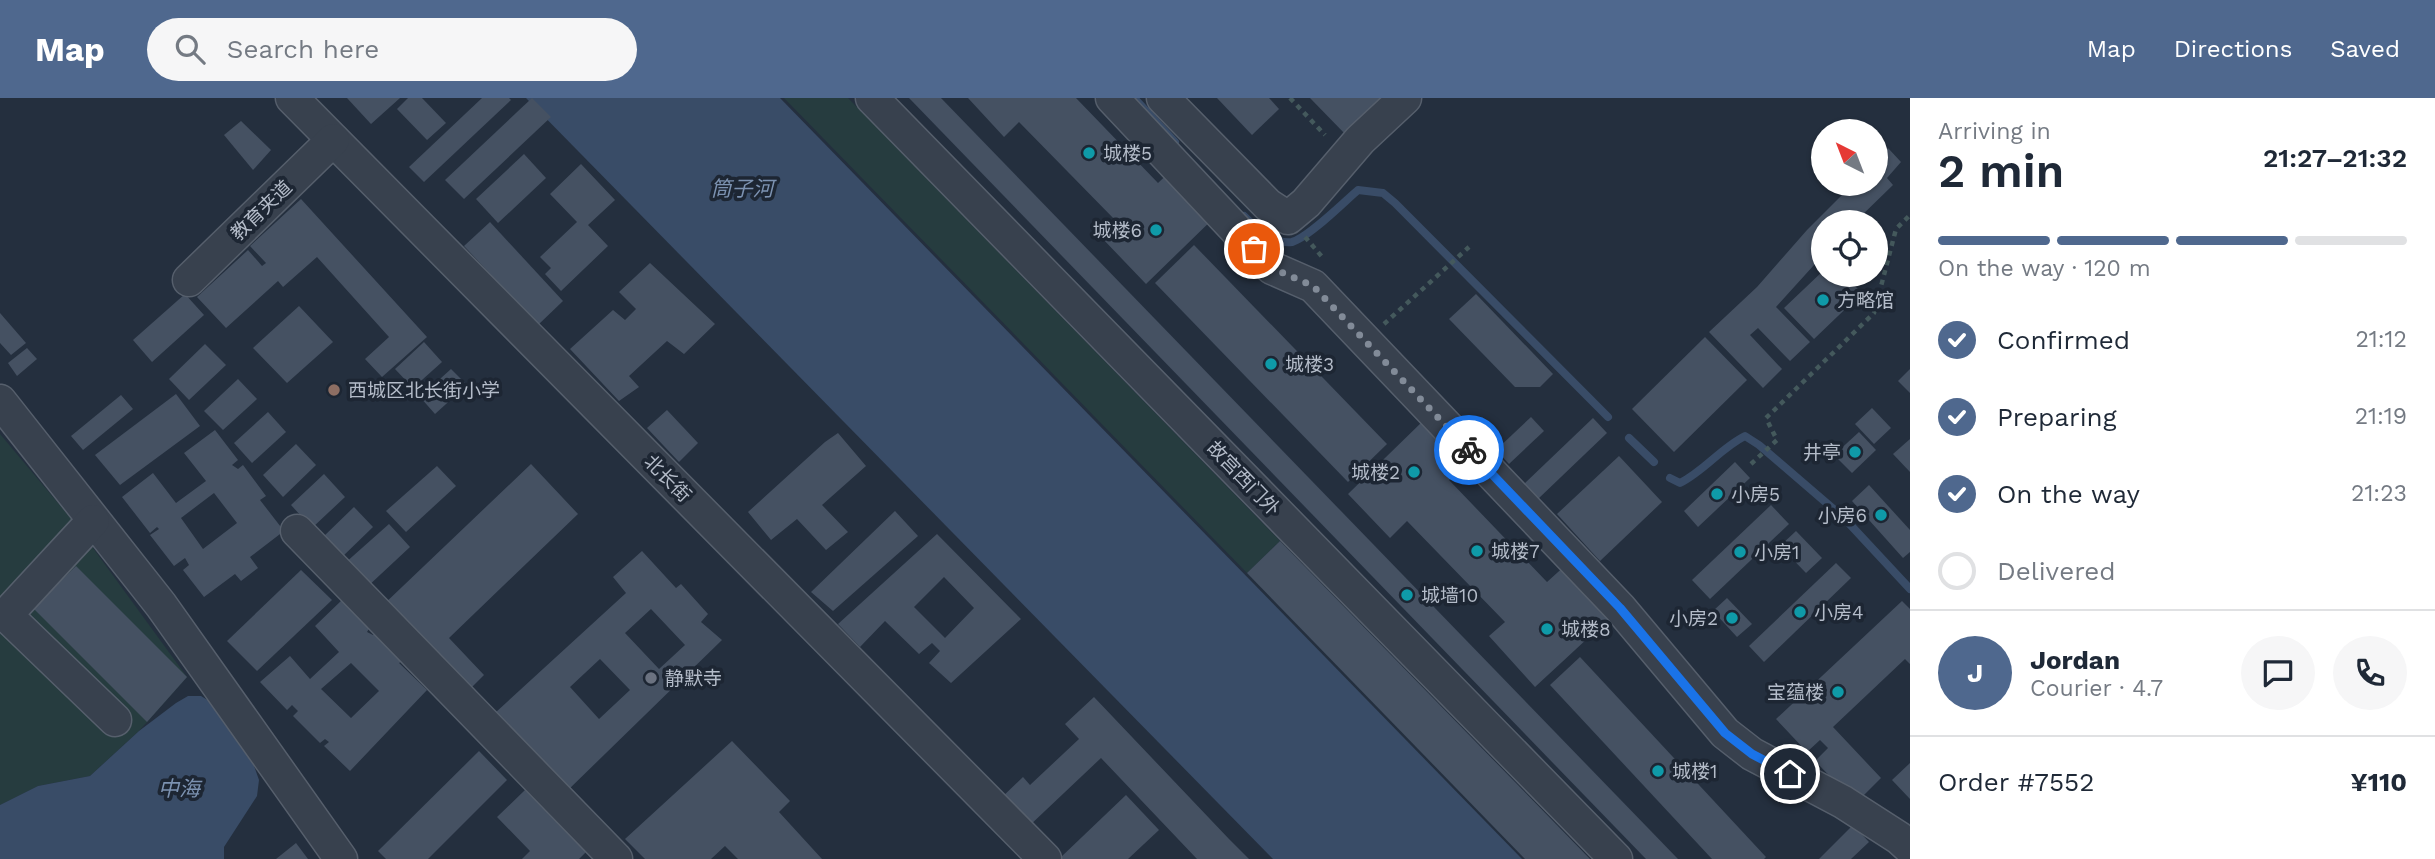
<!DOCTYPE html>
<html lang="en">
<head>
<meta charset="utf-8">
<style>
  body { margin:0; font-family:"Work Sans","Noto Sans SC",sans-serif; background:#f6f6f7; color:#1f2937; height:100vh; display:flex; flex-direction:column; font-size:26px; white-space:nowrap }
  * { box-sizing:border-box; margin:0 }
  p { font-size:23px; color:#747a83 }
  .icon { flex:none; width:38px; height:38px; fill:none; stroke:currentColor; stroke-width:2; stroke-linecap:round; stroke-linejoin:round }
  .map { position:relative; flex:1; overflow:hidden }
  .details { display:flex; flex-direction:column; background:#fff; width:525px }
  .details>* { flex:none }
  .needle { width:46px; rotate:318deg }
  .tools { position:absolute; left:1811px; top:21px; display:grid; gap:14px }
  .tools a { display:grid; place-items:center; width:77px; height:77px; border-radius:50%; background:#fff; box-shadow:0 2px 5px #0004; font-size:35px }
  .pin { position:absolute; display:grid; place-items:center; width:60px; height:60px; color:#fff; margin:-30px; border:4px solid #fff; border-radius:50%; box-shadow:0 2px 7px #0007 }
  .courier { position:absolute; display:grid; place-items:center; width:70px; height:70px; margin:-35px; border:5px solid #1a73e8; border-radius:50%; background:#fff; color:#222; box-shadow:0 2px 9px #0007 }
  .headline em { font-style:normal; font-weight:600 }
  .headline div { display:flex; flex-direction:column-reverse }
  .headline { display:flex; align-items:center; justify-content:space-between; height:119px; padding:0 28px }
  h1 { font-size:46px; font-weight:600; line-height:52px }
  .bar { display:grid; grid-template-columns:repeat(4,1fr); gap:10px 7px; align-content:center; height:84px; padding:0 28px }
  .bar i { height:9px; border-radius:5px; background:#e0e1e3 }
  .bar .current { background:#4f688e }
  .bar p { grid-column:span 4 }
  .line { display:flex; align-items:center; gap:18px; padding:0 28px; border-top:2px solid #e0e1e3 }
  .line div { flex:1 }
  .round { display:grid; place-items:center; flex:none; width:74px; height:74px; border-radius:37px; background:#f6f6f7 }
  ol { padding:0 28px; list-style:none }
  li { display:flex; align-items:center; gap:21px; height:77px }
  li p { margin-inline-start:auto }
  li .icon { padding:7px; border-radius:50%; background:#4f688e; color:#fff; stroke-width:4 }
  li:last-child { color:#747a83 }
  li i { width:38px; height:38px; border:4px solid #e0e1e3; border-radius:50% }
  header { display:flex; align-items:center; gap:42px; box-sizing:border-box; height:98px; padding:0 35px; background:#4f688e; color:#fff }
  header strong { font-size:33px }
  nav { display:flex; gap:38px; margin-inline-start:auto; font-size:24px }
  .search { width:490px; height:63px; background:#f6f6f7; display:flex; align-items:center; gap:18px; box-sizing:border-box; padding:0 24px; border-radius:38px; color:#747a83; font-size:26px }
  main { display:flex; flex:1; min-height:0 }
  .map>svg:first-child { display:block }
  .green { fill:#263c3f }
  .water { fill:#394c67 }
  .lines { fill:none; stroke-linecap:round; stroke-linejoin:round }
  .stream { stroke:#394c67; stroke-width:8 }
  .building { fill:#455162; fill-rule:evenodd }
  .minor-casing { stroke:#565f6c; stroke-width:35 }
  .path { stroke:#44595c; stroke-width:4.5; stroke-dasharray:5 5; stroke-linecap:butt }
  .minor { stroke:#38414e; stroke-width:32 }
  .done { stroke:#828b98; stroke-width:7; stroke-dasharray:0 12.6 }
  .route { stroke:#1a73e8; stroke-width:9 }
  .culture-dot { fill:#0f9aa8; stroke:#1d2633; stroke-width:2.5 }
  .education-dot { fill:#8d6e63; stroke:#1d2633; stroke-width:2.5 }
  .worship-dot { fill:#6b7280; stroke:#1d2633; stroke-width:2.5 }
  .labels { text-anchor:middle; stroke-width:7; stroke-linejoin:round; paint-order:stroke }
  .poi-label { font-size:19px; fill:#b4bcc9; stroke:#1d2633; text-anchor:start }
  .street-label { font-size:19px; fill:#b4bcc9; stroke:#1d2633 }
  .water-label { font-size:21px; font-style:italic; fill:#7c92b1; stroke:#1d2633 }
</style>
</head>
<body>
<header>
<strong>Map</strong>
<div class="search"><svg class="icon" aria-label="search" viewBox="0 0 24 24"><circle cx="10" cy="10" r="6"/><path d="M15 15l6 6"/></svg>Search here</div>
<nav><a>Map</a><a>Directions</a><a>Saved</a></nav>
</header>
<main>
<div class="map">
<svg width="1910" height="761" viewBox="0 0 1910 761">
  <rect width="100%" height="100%" fill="#242f3e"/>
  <g class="green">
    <path d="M784,0H848L1280,443L1247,475Z"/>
    <path d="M0,336L74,424L187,579L139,633L90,678L38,688L0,707Z"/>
  </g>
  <g class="water">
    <path d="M526,0H780L1522,761H1273Z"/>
    <path d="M188,598H201L214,606L253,665L259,682L257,698L224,749V761H0V707L38,688L90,678L139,633L176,605Z"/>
  </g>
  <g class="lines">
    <g class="stream">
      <path d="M1134,0L1175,44"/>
      <path d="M1244,118C1255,129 1275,147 1292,144C1308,140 1344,104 1358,92L1383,95L1395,105L1608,319"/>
      <path d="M1629,340L1654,364"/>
      <path d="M1670,380L1680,385C1704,373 1721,350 1745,338L1759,347L1844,420L1910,491"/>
    </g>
  </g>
  <g class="building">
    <path d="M347,0H400L371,26Z"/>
    <path d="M408,0H422L446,25L427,42L397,11Z"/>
    <path d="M482,0H509L511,2L424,84L409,69Z"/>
    <path d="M532,0L551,19L464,101L445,82Z"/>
    <path d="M909,0H941L1678,761H1646Z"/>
    <path d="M968,0H1076L1158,85L1175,69L1219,115L1146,186L1101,139L1117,124L1019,24L1004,39Z"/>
    <path d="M1217,0H1269L1279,11L1252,37Z"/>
    <path d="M1310,0H1386L1347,38Z"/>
    <path d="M241,23L271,52L253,72L224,37Z"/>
    <path d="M1888,50L1901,64L1887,80L1893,87L1855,124H1824V156L1776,209L1810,244L1790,263L1758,230L1750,237L1782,271L1763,290L1709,234L1757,189L1807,132L1853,86H1876V63Z"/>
    <path d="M524,56L546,80L498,125L476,101Z"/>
    <path d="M581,66L615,102L588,127L608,148L561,193L545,176L551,170L540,159L577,124L550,96Z"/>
    <path d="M301,101L427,239L382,279L365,261L389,239L317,159L283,189L278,183L226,230L197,199L248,152L262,168L266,165L250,148Z"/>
    <path d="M490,124L563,203L538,227L464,148Z"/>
    <path d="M1194,147L1387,346L1348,384L1155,185Z"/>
    <path d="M650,165L715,226L684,256L667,243L629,278L639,289L619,303L570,251L613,212L625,222L636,211L619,194Z"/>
    <path d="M1824,172V177H1844L1862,195L1814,241L1784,210Z"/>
    <path d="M185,196L204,217L152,264L133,242Z"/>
    <path d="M1476,196L1553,276L1540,289H1515L1449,221Z"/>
    <path d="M299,208L333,244L287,285L253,250Z"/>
    <path d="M0,215L26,245L11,257L0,245Z"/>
    <path d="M1705,239L1747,282L1674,354L1632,311Z"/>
    <path d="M424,244L442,264L413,290L395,271Z"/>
    <path d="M205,246L226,267L189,302L169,281Z"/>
    <path d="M27,250L37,261L17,278L8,265Z"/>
    <path d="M451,271L467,287L435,316L420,299Z"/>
    <path d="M1910,271V295L1898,283Z"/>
    <path d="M238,281L257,301L223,332L204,313Z"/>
    <path d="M176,296L200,328L120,387L95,357Z"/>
    <path d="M121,297L133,311L83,352L71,338Z"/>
    <path d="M1872,310L1891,330L1874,346L1855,326Z"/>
    <path d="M667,312L698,345L679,364L647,330Z"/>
    <path d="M268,314L286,334L252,365L234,345Z"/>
    <path d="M1531,319L1544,333L1509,366L1496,352Z"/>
    <path d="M1593,320L1607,335L1538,401L1524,386Z"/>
    <path d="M1424,322L1466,366L1449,382L1547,484L1568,465L1615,515L1535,589L1489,538L1505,524L1407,423L1390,440L1348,396Z"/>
    <path d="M215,332L238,362L232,367L238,371L243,367L266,398L260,402L284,433L250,459L258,470L241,483L235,476L204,499L183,472L189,467L185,460L174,468L150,437L159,431L157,429L150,435L122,399L153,375L176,405L206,383L184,355ZM214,395L237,425L203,451L181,420Z"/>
    <path d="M1859,334L1876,352L1852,375L1834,357Z"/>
    <path d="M838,335L866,368L822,407L848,434L826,452L797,421L771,442L748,414L825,344Z"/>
    <path d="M1910,341V374L1893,356Z"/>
    <path d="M296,346L316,367L283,399L263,377Z"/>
    <path d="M1619,358L1662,404L1600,463L1557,416Z"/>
    <path d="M1735,364L1750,380L1698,429L1684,413Z"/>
    <path d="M531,366L578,416L449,540L484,577L465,596L381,509Z"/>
    <path d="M437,368L456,388L406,434L386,413Z"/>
    <path d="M324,376L345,399L312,430L291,407Z"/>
    <path d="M1869,387L1910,432V454L1903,460L1852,403Z"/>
    <path d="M1771,407L1789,426L1710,501L1692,482Z"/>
    <path d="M354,409L373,429L341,460L322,440Z"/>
    <path d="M895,413L918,438L833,513L811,494Z"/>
    <path d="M389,426L410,449L366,490L344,466Z"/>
    <path d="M1796,433L1822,460L1806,475L1780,448Z"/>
    <path d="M937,436L1021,521L951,585L929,565L940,553L932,545L919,556L885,523L860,549L838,526ZM944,479L974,510L945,540L914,509Z"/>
    <path d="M1280,443L1590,761H1525L1247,475Z"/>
    <path d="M642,453L676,490L681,486L708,516L701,524L722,542L566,694L495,615L626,495L613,479ZM651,511L685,547L659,571L625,535ZM600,561L630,592L599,621L570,589Z"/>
    <path d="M1836,465L1851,480L1764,564L1749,548Z"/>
    <path d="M76,468L187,579L147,624L33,510Z"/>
    <path d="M301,472L332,502L257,573L227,543Z"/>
    <path d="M1727,500L1752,526L1737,539L1713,513Z"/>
    <path d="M342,502L370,529L367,534L373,537L376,534L404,562L399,565L427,592L350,673L324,648L329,644L325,641L320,645L293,618L298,613L292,607L287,612L260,584L290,558L310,581L339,554L315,528ZM351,565L379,593L351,620L321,591Z"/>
    <path d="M1902,503L1910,511V566L1905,561L1833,629L1881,680L1856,705L1815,663L1828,650L1820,642L1807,654L1776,621Z"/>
    <path d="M1580,559L1766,759L1764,761H1712L1550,587Z"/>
    <path d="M1094,599L1229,741L1249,761H1197L1101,660L1027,730L1000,701L1023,679L1030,687L1079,641L1065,626Z"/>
    <path d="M732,643L790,703L779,714L822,761H738L725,748L711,761H645L625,741Z"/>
    <path d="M479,653L507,682L428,761H386L378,753Z"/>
    <path d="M1910,665V701L1892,682Z"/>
    <path d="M525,692L586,754L579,761H522L530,753L497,719Z"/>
    <path d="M1126,697L1159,732L1128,761H1061L1060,760Z"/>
    <path d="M1853,727L1869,744L1851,761H1819Z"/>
    <path d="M296,745L308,761H276Z"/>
  </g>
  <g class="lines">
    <defs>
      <g id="minor">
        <path d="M292,0L1045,761"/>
        <path d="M872,0L1616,761"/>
        <path d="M1112,0L1272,170L1313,188L1620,510L1725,635L1752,656L1843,704L1899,740L1910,750"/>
        <path d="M1163,0L1268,107L1288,120L1306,105L1360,42L1405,0"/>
        <path d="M189,182L333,42"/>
        <path d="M0,303L161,507L341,761"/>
        <path d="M93,423L6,517L115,622"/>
        <path d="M297,433L616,761"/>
      </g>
    </defs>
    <use href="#minor" class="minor-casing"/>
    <g class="path">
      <path d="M1290,0L1325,37"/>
      <path d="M1305,139L1324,161"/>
      <path d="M1384,226L1469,149"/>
      <path d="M1751,366L1777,342L1766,320L1874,215L1896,131L1910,117"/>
    </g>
    <use href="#minor" class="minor"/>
  </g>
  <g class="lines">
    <path class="done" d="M1254,151L1272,170L1313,188L1469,352"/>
    <path class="route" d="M1469,352L1620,510L1725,635L1752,656L1790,676"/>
  </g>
  <g class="culture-dot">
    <circle cx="1089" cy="55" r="7"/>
    <circle cx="1156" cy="132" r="7"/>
    <circle cx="1823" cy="202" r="7"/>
    <circle cx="1271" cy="266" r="7"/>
    <circle cx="1855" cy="354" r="7"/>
    <circle cx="1414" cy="374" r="7"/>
    <circle cx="1717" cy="396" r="7"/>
    <circle cx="1881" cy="417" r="7"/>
    <circle cx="1477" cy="453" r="7"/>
    <circle cx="1740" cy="454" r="7"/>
    <circle cx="1407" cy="497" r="7"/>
    <circle cx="1800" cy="514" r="7"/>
    <circle cx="1732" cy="520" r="7"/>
    <circle cx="1547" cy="531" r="7"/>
    <circle cx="1838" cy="594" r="7"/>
    <circle cx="1658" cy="673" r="7"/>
  </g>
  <circle class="education-dot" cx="334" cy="292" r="7"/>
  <circle class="worship-dot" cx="651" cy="580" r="7"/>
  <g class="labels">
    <g class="poi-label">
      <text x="1103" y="62">城楼5</text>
      <text x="1142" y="139" text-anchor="end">城楼6</text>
      <text x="1837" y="209">方略馆</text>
      <text x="1285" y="273">城楼3</text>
      <text x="348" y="299">西城区北长街小学</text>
      <text x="1841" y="361" text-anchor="end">井亭</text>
      <text x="1400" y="381" text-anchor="end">城楼2</text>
      <text x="1731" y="403">小房5</text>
      <text x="1867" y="424" text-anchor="end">小房6</text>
      <text x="1491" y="460">城楼7</text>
      <text x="1754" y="461">小房1</text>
      <text x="1421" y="504">城墙10</text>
      <text x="1814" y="521">小房4</text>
      <text x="1718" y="527" text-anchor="end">小房2</text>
      <text x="1561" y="538">城楼8</text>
      <text x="665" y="587">静默寺</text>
      <text x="1824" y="601" text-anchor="end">宝蕴楼</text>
      <text x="1672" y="680">城楼1</text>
    </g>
    <g class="street-label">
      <text transform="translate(261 112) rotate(-44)" y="7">教育夹道</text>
      <text transform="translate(668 380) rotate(45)" y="7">北长街</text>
      <text transform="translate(1244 380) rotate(46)" y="7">故宫西门外</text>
    </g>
    <g class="water-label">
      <text x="742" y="98">筒子河</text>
      <text x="179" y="698">中海</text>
    </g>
  </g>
</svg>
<div class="tools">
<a><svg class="needle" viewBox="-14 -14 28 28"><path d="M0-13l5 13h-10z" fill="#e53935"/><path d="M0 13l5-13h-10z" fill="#747a83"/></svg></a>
<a><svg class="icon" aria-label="locate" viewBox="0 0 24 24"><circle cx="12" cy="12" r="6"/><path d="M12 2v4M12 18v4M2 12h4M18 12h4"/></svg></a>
</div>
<div class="pin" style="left:1254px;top:151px;background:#ea580c"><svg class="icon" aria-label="bag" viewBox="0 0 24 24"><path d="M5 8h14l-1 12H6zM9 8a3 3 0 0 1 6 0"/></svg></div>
<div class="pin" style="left:1790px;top:676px;background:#1f2937"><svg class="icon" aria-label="home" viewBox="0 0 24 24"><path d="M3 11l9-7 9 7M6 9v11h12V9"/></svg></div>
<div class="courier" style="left:1469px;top:352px"><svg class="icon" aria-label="bike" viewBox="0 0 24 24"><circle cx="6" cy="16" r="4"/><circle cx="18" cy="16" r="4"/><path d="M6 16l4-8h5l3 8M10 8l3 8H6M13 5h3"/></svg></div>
</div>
<section class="details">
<div class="headline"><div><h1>2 min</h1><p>Arriving in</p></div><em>21:27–21:32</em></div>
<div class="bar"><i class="current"></i><i class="current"></i><i class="current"></i><i></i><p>On the way · 120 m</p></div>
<ol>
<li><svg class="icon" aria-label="check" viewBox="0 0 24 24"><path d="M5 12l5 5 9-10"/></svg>Confirmed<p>21:12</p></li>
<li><svg class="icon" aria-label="check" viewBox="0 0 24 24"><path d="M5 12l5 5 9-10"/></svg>Preparing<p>21:19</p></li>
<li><svg class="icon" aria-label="check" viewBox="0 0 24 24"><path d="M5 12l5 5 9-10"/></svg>On the way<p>21:23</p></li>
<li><i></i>Delivered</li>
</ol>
<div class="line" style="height:126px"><b class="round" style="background:#4f688e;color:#fff">J</b><div><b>Jordan</b><p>Courier · 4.7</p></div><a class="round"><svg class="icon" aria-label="chat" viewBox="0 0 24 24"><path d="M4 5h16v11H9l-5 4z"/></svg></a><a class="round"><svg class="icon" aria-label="phone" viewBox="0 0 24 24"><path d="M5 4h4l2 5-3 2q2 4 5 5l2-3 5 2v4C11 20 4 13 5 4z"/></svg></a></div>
<div class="line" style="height:91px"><div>Order #7552</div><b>¥110</b></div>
</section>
</main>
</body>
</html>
